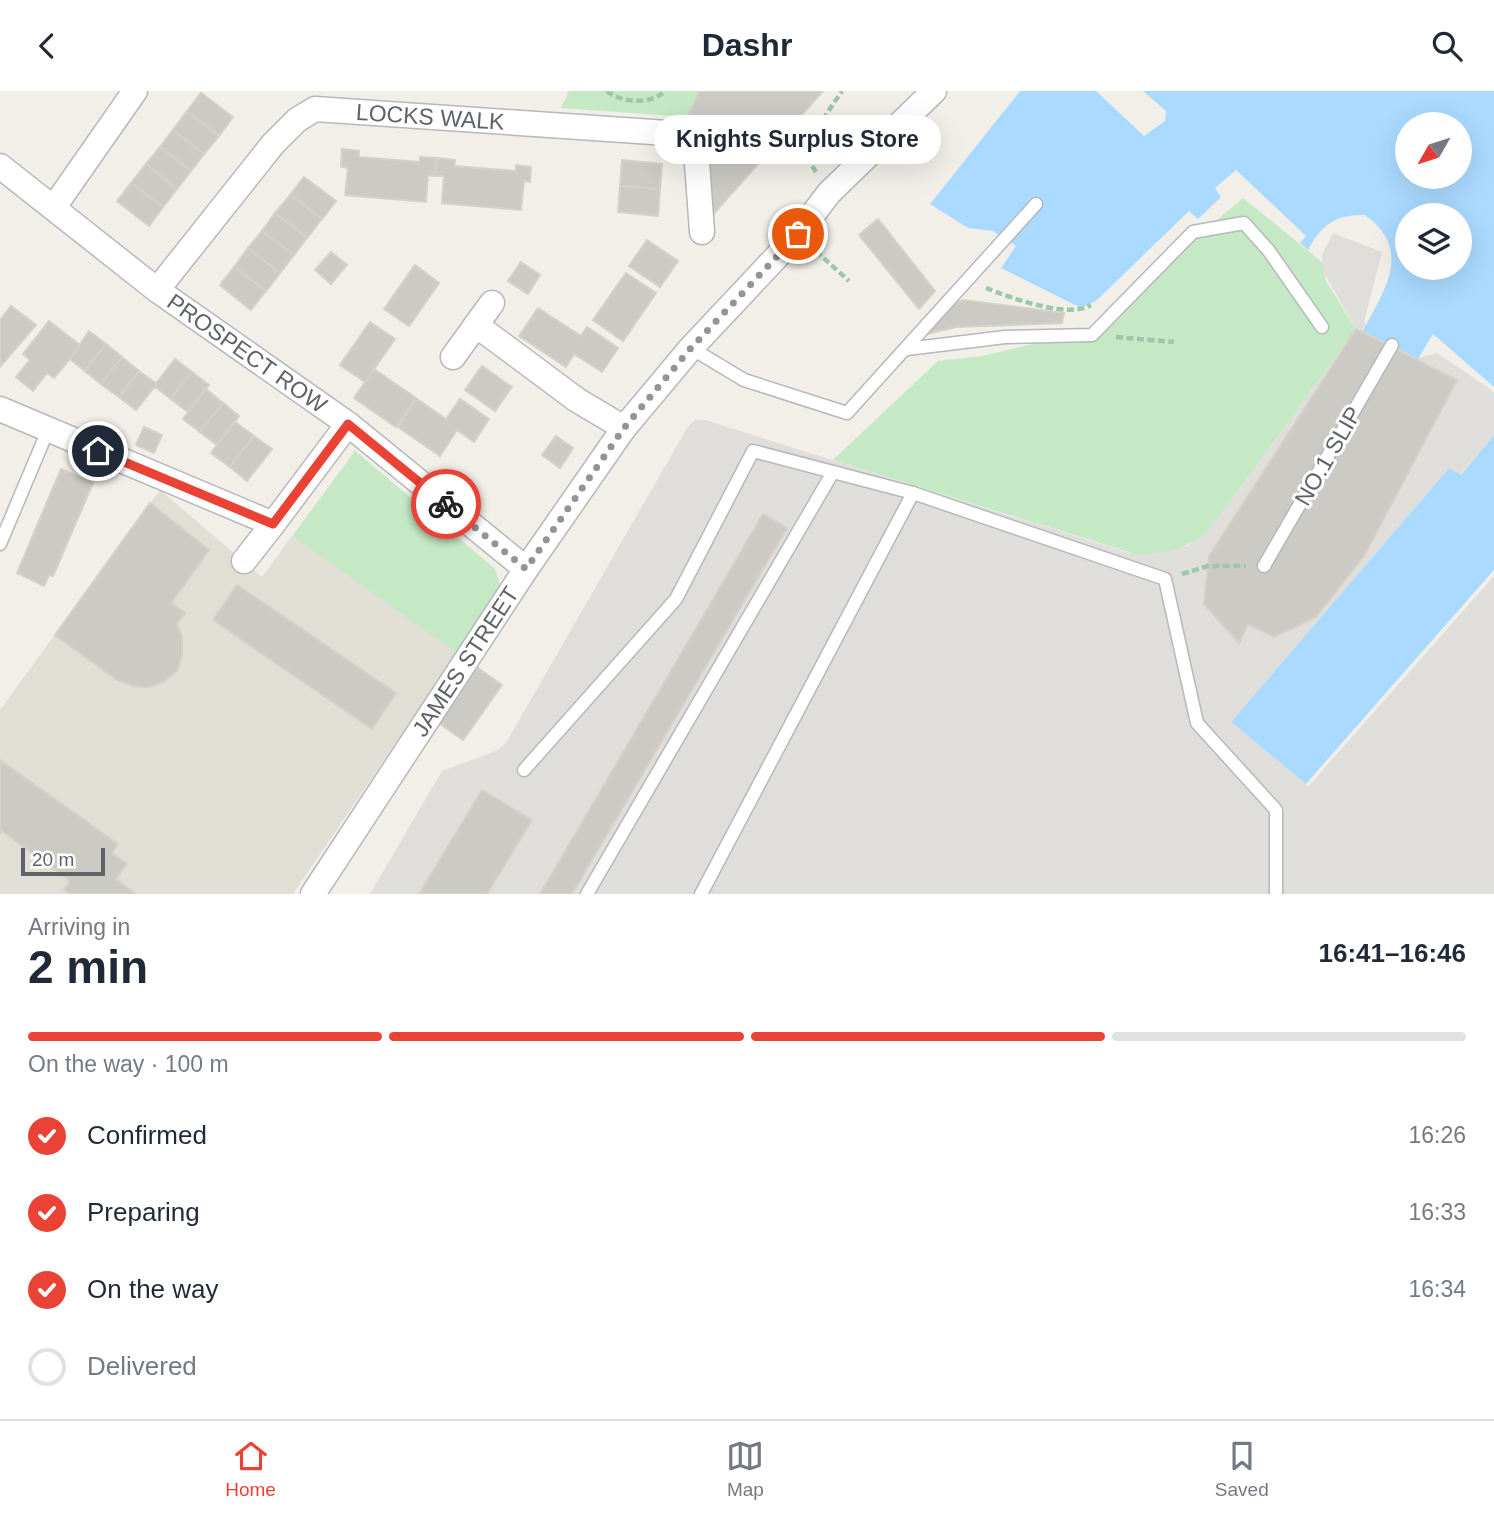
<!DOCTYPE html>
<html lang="en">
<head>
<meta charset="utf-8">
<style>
  body { margin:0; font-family:Arial,sans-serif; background:#f2f2f3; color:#1f2937; height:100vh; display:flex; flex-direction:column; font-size:26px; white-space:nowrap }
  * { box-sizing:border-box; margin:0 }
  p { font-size:23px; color:#747a83 }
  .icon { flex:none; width:38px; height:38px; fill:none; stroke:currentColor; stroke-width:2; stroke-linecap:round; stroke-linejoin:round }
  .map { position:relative; height:803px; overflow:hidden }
  .panel { display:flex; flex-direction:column; background:#fff; flex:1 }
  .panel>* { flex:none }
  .needle { width:46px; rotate:231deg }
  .buttons { position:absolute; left:1395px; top:21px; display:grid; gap:14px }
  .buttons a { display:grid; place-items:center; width:77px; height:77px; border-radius:50%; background:#fff; box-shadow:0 7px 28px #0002; font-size:35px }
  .scale { position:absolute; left:21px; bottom:18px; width:84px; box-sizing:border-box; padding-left:7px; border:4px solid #5f6368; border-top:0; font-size:19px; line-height:24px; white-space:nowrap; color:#5f6368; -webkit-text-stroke:5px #fff; paint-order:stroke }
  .pin { position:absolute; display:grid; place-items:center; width:60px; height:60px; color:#fff; margin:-30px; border:4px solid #fff; border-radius:50%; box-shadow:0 2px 7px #0007 }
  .courier { position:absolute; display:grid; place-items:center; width:70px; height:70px; margin:-35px; border:5px solid #ea4335; border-radius:50%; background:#fff; color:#222; box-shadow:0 2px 9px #0007 }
  .bubble { position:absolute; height:49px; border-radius:24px; background:#fff; box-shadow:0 7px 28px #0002; font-size:23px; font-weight:700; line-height:49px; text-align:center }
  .overview em { font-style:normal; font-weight:700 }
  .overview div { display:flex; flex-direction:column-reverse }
  .overview { display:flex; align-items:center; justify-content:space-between; height:119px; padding:0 28px }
  h1 { font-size:46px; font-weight:700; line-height:52px }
  .bar { display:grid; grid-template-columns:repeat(4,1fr); gap:10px 7px; align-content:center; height:84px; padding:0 28px }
  .bar i { height:9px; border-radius:5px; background:#e0e1e3 }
  .bar .current { background:#ea4335 }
  .bar p { grid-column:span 4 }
  ol { padding:0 28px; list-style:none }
  li { display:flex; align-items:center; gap:21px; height:77px }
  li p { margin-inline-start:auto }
  li .icon { padding:7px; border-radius:50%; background:#ea4335; color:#fff; stroke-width:4 }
  li:last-child { color:#747a83 }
  li i { width:38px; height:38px; border:4px solid #e0e1e3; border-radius:50% }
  header { display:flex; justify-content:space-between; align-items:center; height:91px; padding:0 28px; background:#fff; font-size:32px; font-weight:700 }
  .tab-bar { display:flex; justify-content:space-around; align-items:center; height:98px; border-top:2px solid #e0e1e3; background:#fff; font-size:19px; color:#747a83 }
  .tab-bar a { display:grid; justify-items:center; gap:4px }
  .tab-bar .current { color:#ea4335 }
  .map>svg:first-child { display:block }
  .industrial { fill:#e0deda }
  .education { fill:#e1ded6 }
  .green { fill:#c5e8c5 }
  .water { fill:#aadaff; fill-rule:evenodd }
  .pier { fill:#f1efe8 }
  .building { fill:#cccac5; stroke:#d6d1c6; stroke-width:2 }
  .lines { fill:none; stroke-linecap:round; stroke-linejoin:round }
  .service-casing { stroke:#b5b8bc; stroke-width:15 }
  .minor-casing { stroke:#b5b8bc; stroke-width:27 }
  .path { stroke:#9cc7a9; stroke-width:4.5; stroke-dasharray:7 3.5; stroke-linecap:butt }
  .service { stroke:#fff; stroke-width:12 }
  .minor { stroke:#fff; stroke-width:24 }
  .done { stroke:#929495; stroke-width:7; stroke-dasharray:0 12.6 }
  .route { stroke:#ea4335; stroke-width:9 }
  .labels { text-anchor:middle; stroke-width:6; stroke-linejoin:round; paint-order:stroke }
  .street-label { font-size:23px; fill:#5f6368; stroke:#fff }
</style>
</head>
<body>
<header><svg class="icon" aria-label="back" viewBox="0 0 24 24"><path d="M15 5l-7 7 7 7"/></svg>Dashr<svg class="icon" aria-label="search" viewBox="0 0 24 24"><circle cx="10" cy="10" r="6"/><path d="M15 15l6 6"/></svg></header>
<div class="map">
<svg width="1494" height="803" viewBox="0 0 1494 803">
  <rect width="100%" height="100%" fill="#f1efe8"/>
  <path class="industrial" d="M1333,142L1382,161L1364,231L1403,271L1437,262L1494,301V344L1460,384L1449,377L1231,631L1306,693L1494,479V803H370L442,680L496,660L506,652L687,337L695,329H705L1129,462L1143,463L1188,455L1210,438L1356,238L1323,180L1322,164Z"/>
  <path class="education" d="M355,360L495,478L501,497L293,803H0V619L160,399L262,486Z"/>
  <g class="green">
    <path d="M569,0H699L688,26L561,17Z"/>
    <path d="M1243,107L1322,171L1326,190L1356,238L1210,438C1192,458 1161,464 1135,463L833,369L938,270L982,265L1085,241Z"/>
    <path d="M355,360L495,478L501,497L457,562L293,445Z"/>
  </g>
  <g class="water">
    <path d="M1020,0H1096L1144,45L1165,30L1166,20L1143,0H1494V296L1433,243L1418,268L1363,240C1384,198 1414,160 1365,124C1336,123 1321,134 1308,159L1300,152L1306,145L1236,79L1215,97L1221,106L1198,128L1189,120L1096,210L1081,217L1001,177L1016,155L993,140L968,137L930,113ZM1407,33H1460V86H1407ZM1407,124H1460V177H1407Z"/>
    <path d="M1494,344V479L1306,693L1231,631L1449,377L1461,384Z"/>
  </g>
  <path class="pier" d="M1494,479V485L1308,696L1306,693Z"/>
  <g class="building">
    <path d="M699,0H823L709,128L688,26Z"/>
    <path d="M201,2L233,26L219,45L187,20Z"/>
    <path d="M187,20L219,45L204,63L173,39Z"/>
    <path d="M173,39L204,63L191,80L160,56Z"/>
    <path d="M160,56L191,80L177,98L146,73Z"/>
    <path d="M342,58L359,60V66L370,67L420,71V66L437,67L435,85L428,84L426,111L345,104L348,77L341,76Z"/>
    <path d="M437,67L455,69L454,75L516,80V74L531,76L530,91L524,90L521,119L442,112L444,85H435Z"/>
    <path d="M622,69L662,73L660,98L620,95Z"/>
    <path d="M146,73L177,98L163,116L131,92Z"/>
    <path d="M304,86L336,110L322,128L290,104Z"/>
    <path d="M131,92L163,116L149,135L117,110Z"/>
    <path d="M620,95L660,98L658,125L618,121Z"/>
    <path d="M290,104L322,128L307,147L275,122Z"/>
    <path d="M275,122L307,147L294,164L262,140Z"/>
    <path d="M878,128L935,200L919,218L859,144Z"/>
    <path d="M262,140L294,164L280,182L248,157Z"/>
    <path d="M647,149L678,170L660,196L629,175Z"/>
    <path d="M248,157L280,182L266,200L234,176Z"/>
    <path d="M331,161L347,174L331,193L315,179Z"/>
    <path d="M521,171L540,184L528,203L508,190Z"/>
    <path d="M415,174L439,192L409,235L384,218Z"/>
    <path d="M234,176L266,200L251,219L220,194Z"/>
    <path d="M626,182L656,202L623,250L593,229Z"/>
    <path d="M963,209L1064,222L1062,232L956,236L926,243L953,213Z"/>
    <path d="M11,215L36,234L0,276V229Z"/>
    <path d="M538,217L581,245L587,236L618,257L602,281L574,263L566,276L519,245Z"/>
    <path d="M49,230L81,255L54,287L47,282L33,300L16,286L30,269L23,263Z"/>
    <path d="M370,231L395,248L365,291L340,274Z"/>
    <path d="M1356,238L1457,289L1364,465L1316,526L1274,546L1248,533L1239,552L1204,513L1209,465Z"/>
    <path d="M89,240L106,253L85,280L70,268Z"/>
    <path d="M106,253L122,266L101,293L85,280Z"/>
    <path d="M122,266L139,280L119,306L101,293Z"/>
    <path d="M175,268L192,281L171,308L154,295Z"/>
    <path d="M482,275L512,296L495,320L465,299Z"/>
    <path d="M374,278L416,307L396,336L354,307Z"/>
    <path d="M139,280L157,293L136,319L119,306Z"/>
    <path d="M192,281L209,294L188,321L171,308Z"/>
    <path d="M206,298L223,312L200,341L183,328Z"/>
    <path d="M417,308L446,328L460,308L489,328L474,351L457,339L440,365L398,336Z"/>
    <path d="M223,312L239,325L217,354L200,341Z"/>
    <path d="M235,331L254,345L230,376L211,362Z"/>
    <path d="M144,336L162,344L154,362L136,354Z"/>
    <path d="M254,345L272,358L247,390L230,376Z"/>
    <path d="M556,345L573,357L560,377L542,364Z"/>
    <path d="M61,378L93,392L53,485L49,484L44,495L17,482Z"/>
    <path d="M150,412L209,459L171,512L185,522L177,533L182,545V564L177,580L163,591L149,596L133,595L116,588L55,544Z"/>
    <path d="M763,423L787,437L572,803H540Z"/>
    <path d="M237,494L396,602L372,638L213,529Z"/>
    <path d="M478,577L502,594L463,649L439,632Z"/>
    <path d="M0,669L118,753L112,762L127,773L116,788L136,803H70L64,799L70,790L2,740L0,743Z"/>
    <path d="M482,699L532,729L487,803H419Z"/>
  </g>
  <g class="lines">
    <defs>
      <g id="service">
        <path d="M691,257L744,289L847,322L1036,113"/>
        <path d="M907,258L1005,246L1092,244L1193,141L1244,132L1269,160L1322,236"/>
        <path d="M0,453L48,339"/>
        <path d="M1264,475L1392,254"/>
        <path d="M524,679L676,508L753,360L913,402L1165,488L1197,632L1276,719V803"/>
        <path d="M587,803L833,381"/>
        <path d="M701,803L913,402"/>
      </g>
      <g id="minor">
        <path id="s1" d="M0,75L157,199L348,333L526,478"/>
        <path d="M54,116L135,0"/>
        <path id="s2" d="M157,199L273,53L297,29L315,18L682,43L696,58L702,141"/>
        <path d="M476,234L577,309L624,337"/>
        <path d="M453,266L492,212"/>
        <path d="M0,318L273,433L348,333"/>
        <path d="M244,470L273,433"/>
        <path id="s3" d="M313,803L526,478L624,337L691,257L798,143L829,102L934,0"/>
      </g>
    </defs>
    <use href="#service" class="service-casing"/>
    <use href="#minor" class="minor-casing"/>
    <g class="path">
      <path d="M607,0C620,12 652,14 665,0"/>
      <path d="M816,81L802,59L842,0"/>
      <path d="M816,160L849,190"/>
      <path d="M986,197C1011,207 1068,228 1091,214"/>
      <path d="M1116,246L1174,251"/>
      <path d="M1182,483L1208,475H1246"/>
    </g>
    <use href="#service" class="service"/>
    <use href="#minor" class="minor"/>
  </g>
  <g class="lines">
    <path class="done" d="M446,413L526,478L624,337L691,257L798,143"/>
    <path class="route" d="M98,360L273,433L348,333L446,413"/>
  </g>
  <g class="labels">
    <g class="street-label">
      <text dy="8" stroke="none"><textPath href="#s2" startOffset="357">LOCKS WALK</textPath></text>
      <text dy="8" stroke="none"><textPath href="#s1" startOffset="310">PROSPECT ROW</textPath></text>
      <text transform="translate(1328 365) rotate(-60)" y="8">NO.1 SLIP</text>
      <text dy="8" stroke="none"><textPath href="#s3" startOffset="278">JAMES STREET</textPath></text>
    </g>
  </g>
</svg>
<div class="buttons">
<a><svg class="needle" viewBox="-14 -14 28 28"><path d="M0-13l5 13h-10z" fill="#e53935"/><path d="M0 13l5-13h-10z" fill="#747a83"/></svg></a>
<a><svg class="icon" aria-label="layers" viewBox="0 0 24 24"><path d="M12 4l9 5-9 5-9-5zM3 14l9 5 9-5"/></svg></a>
</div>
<div class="scale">20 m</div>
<div class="pin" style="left:798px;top:143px;background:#ea580c"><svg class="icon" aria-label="bag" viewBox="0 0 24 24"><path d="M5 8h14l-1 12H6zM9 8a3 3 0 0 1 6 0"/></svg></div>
<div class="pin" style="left:98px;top:360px;background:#1f2937"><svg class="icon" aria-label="home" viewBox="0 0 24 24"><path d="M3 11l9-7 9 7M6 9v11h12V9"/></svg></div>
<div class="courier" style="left:446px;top:413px"><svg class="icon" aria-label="bike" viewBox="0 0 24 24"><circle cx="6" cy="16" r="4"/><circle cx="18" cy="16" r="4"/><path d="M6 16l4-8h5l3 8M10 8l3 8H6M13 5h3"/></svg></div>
<div class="bubble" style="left:654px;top:24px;width:287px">Knights Surplus Store</div>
</div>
<section class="panel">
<div class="overview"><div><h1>2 min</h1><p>Arriving in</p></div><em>16:41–16:46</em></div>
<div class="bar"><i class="current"></i><i class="current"></i><i class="current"></i><i></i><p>On the way · 100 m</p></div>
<ol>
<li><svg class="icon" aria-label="check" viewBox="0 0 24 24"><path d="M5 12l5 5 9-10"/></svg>Confirmed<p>16:26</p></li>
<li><svg class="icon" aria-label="check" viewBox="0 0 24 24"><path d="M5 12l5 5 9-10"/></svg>Preparing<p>16:33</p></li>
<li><svg class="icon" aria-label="check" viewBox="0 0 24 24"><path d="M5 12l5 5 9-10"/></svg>On the way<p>16:34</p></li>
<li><i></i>Delivered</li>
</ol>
</section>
<nav class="tab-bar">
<a class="current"><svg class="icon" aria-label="home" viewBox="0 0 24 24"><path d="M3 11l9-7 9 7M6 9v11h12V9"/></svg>Home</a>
<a><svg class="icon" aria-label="map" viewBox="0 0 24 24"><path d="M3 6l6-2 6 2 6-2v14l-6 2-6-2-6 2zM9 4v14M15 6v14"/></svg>Map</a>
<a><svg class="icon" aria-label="saved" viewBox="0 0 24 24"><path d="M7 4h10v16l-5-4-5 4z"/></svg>Saved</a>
</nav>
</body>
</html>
